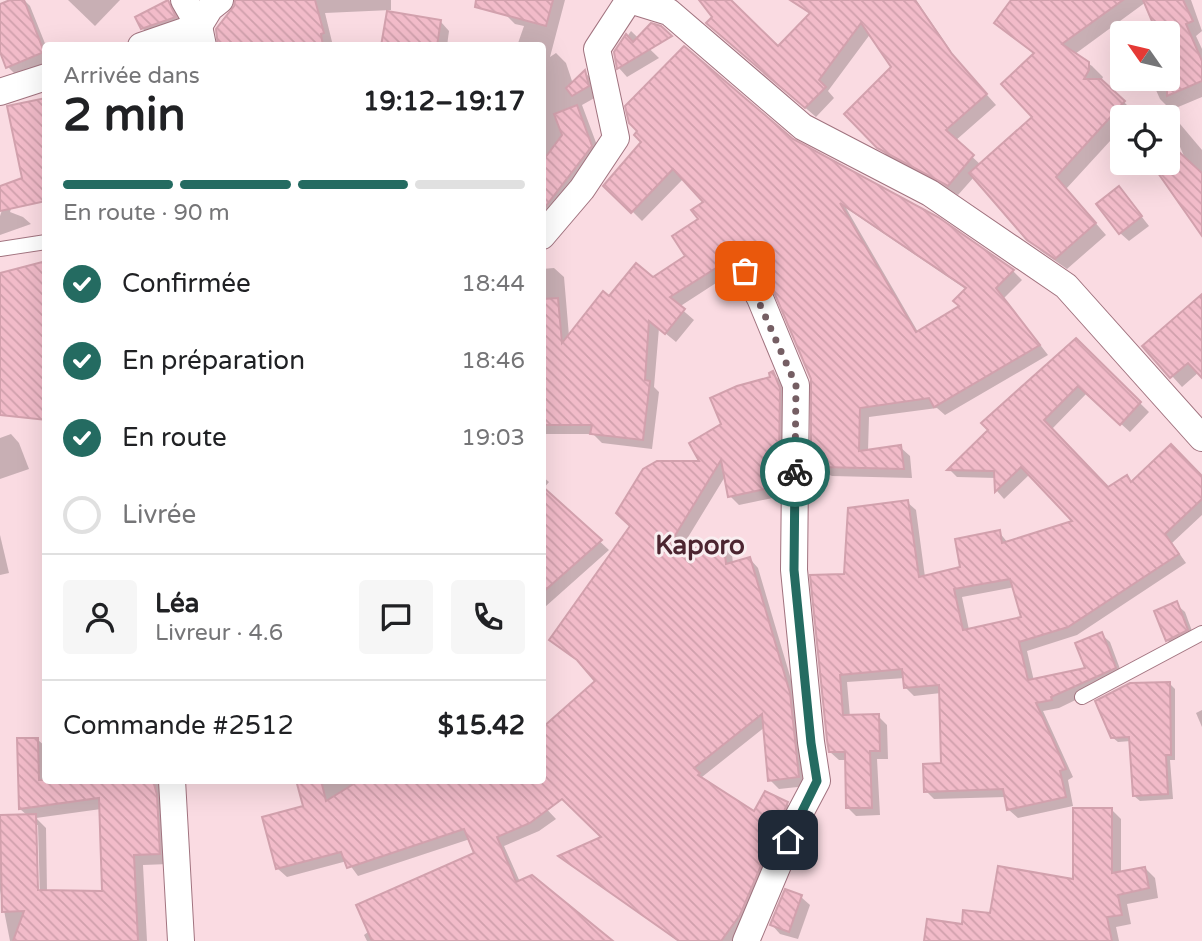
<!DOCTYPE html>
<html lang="fr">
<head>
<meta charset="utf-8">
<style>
  body { margin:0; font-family:"Varela Round",sans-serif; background:#f6f6f6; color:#202124; height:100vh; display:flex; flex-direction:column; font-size:26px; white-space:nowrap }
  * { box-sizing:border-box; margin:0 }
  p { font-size:23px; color:#757577 }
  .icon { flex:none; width:38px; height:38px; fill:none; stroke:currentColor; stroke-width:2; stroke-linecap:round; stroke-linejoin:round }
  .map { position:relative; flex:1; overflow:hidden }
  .panel { position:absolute; left:42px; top:42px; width:504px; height:742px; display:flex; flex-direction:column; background:#fff; border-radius:7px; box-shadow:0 7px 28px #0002 }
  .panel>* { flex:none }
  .needle { width:46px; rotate:304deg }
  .buttons { position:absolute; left:1110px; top:21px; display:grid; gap:14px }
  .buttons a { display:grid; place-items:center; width:70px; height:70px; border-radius:7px; background:#fff; box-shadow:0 7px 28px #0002; font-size:35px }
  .pin { position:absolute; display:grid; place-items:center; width:60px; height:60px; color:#fff; margin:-30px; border-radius:14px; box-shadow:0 4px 10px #0006 }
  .courier { position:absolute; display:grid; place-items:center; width:70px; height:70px; margin:-35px; border:5px solid #246b61; border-radius:50%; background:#fff; color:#222; box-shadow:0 2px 9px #0007 }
  .overview em { font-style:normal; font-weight:700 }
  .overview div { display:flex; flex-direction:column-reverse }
  .overview { display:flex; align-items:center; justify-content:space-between; height:119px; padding:0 21px }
  h1 { font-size:46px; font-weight:700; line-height:52px }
  .bar { display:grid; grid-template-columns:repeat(4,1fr); gap:10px 7px; align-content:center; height:84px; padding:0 21px }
  .bar i { height:9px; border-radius:5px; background:#e0e0e0 }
  .bar .current { background:#246b61 }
  .bar p { grid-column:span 4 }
  .line { display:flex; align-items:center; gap:18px; padding:0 21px; border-top:2px solid #e0e0e0 }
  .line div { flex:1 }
  .round { display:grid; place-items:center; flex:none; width:74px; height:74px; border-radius:7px; background:#f6f6f6 }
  ol { padding:0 21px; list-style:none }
  li { display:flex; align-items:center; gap:21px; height:77px }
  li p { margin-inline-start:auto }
  li .icon { padding:7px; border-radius:50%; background:#246b61; color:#fff; stroke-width:4 }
  li:last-child { color:#757577 }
  li i { width:38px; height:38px; border:4px solid #e0e0e0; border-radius:50% }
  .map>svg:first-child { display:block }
  .shadow { fill:#0003; fill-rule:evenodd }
  .building { fill:url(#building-back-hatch); stroke:#d2a1ad; stroke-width:2; fill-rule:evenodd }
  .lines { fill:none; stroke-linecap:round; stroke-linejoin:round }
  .lane-casing { stroke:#a1737f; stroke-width:16 }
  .street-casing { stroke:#a1737f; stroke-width:28 }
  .lane { stroke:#fff; stroke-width:14 }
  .street { stroke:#fff; stroke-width:26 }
  .done { stroke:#755e63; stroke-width:7; stroke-dasharray:0 12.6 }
  .route { stroke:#246b61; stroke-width:9 }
  .labels { text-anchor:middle; stroke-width:6; stroke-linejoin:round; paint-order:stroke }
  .district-label { font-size:26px; font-weight:bold; fill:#4c2530; stroke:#f9eef0 }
</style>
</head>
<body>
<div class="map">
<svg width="1202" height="941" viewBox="0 0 1202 941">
  <defs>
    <pattern id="building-back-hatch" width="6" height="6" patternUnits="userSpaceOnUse" patternTransform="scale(1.75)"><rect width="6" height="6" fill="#f2bbc9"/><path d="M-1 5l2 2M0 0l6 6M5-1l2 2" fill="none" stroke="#d0a0ac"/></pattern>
  </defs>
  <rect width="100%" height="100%" fill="#fadbe2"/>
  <g class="shadow">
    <path d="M15,0H24L30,6L46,46V64L16,75L8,67L0,47V6Z"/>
    <path d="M68,0H120L95,26Z"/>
    <path d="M270,0H391V10L325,13L333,46H219Z"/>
    <path d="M509,0H565L550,57L556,53L566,63L573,84L585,73L595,82L598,96L582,105L601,156L556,216L542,206V46H517L524,26L515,24L505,14Z"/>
    <path d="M722,0H728L778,49L811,15L799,4L801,0H916L951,51L932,82L972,78L996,105L955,141L981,165L1035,117V55L996,23L1013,0H1191L1202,31L1196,36L1202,49V97L1171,110L1160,99L1151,79H1167V33H1159L1146,2L1075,54L1092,66L1103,77L1101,81L1140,117H1122V128L1066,189L1106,235L1067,269L1041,251L974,177L958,195L889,158L847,114L893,67L871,33L828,91L834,98L816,117L719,33Z"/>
    <path d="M168,2L177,11L183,26L151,37L142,28Z"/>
    <path d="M441,22L449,31L447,46H385Z"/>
    <path d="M631,31L659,58L627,77L619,68L616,53Z"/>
    <path d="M1175,118L1202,150V233L1153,163L1186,161L1169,121Z"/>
    <path d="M792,141L937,219L1013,271L1022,280L1004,298L1048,355L945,415L937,408L869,417L868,451L900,447L910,456L912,478L832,476L822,472L813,463L812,379L764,269L750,261L679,307L694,320L676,342L659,328L654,387L659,392L652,449L602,443L593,434H542V269L554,268L564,277L569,336L609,299L653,279L687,256L706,202L684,178L642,221L606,185L643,142ZM846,208L967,290L962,307L918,332Z"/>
    <path d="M0,188L16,193L10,212L23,217L31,224L0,235V216L7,195L0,206Z"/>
    <path d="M1119,188L1149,226L1129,241L1120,233Z"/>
    <path d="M1202,296V374L1199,372L1182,387L1145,346Z"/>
    <path d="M1076,340L1149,412L1130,432L1087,393L1051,430L1108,489L1126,477L1133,483L1202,478V515L1172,543L1186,563L1077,635L1027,651L1034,681L1087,669L1101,634L1110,642L1123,677L1059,708L1043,711L1073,777L1068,780L1073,806L1018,818L1009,810L1006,797L934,799L926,791L943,765L941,693L914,696L905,687V678L847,682L850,717L878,716L887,725L888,759H877L880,815L856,816L848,808L846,760H839L830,752L846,576L907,502L916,510L925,577L962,568L999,532L1008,543L1075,522L1030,474L1004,499L997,491L996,478L957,477L950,470ZM1015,587L1024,618L969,630L962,597Z"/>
    <path d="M773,374L782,382L788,398V472H777L782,496L739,505L730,496L726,475L679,552L723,545L732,554L733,564L750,559L758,568L798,703L807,786L779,789L770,780L765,727L702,777L755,814L787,804L796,813L736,941H678L561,856L603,837L598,681L585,666L551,640L702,462L723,425L773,378Z"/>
    <path d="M11,434L19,443L29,469L0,479V438Z"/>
    <path d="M542,476L549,482L543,489L609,550L545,607L542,604Z"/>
    <path d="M0,535L9,573L0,575Z"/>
    <path d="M1176,604L1185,612L1195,639L1176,649L1167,640L1156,612Z"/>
    <path d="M1170,684L1175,689V760H1170L1173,799L1140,801L1134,796L1131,741L1118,742L1112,737Z"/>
    <path d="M1202,710V727L1196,713Z"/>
    <path d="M38,740L46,747V780H161L169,864L143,865L147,941H10L0,890V816L29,817L20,809ZM101,809L104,892H47L46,828L36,818ZM35,825H38L40,899H37Z"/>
    <path d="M298,780H519L556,819L539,831L504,846L520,882L610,941H367L364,935L476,854L470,839L358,876L347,861L287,877L278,869L264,818L305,807Z"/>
    <path d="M1111,809L1121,819V873L1145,868L1155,878L1158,898L1127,904L1131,924L1116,927L1119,941H980L991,915L1075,881Z"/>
    <path d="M801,897L810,905L798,939L780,934L772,925Z"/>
  </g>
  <g class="building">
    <path d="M10,0H24L44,52L6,68L0,52V4Z"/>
    <path d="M168,0L176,17L141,29L135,17Z"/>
    <path d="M235,0H315L324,33L321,34L323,46H218L216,29L234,6Z"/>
    <path d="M476,0H553L546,26L475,7Z"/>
    <path d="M699,0H731L778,46L810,13L790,0H915L952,54L987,94L946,130L974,155L948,186L877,148L844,114L891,67L861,23L819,80L826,87L805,108L706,23L712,17Z"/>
    <path d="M1011,0H1123L1062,44L1089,62V70L1084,79H1101L1125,101L1056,177L1096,223L1055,259L1027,240L969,173L1032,117L1001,84L1034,53L994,23Z"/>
    <path d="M1143,0H1183L1193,21L1186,24L1202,61V81L1167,96V33H1157Z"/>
    <path d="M387,11L441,20L437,46H381Z"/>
    <path d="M651,23L661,26L672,36L617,69L614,52L626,34L633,42Z"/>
    <path d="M684,46L793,139L938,217L1014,270L996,288L1040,345L934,407L929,398L860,408L859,451L901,445L904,469L821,467V463H811V379L774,292L759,263L740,253L670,297L685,309L665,334L649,321L645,380L650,381L643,440L590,434L592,425H542V299L558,298L562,343L603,291L609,296L636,263L653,277L685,256L672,236L698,219L691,210L703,202L673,169L631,213L603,186L641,142L634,135L637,131L629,123L625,106ZM840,203L966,288L953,301L959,306L916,332Z"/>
    <path d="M585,70L589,86L572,96L566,88Z"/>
    <path d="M46,98V201L0,211V186L22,178L7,106Z"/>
    <path d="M577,105L592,146L542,211V162L562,135L554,114Z"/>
    <path d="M1167,141L1202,173V236L1151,163H1167Z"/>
    <path d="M1119,186L1142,216L1119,234L1096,204Z"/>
    <path d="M46,261V420L0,415V273Z"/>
    <path d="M1202,294V378L1188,363L1170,378L1142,346Z"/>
    <path d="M1076,338L1141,402L1120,425L1078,386L1044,420L1108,487L1127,475L1131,482L1171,444L1202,476V499L1165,534L1179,554L1068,627L1019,642L1028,680L1085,668L1075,643L1102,632L1116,668L1051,697L1052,700L1036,703L1066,769L1060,771L1066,797L1007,810L1003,789L924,792L923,764L941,763L939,685L904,688L902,669L840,675L843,715L879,714L880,751H870L872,808H846L845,752H829L827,740L810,575L844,574L848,508L908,500L919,577L960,567L955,539L1000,530L1002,543L1072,521L1021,467L995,492L994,471L947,470L988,430L981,423ZM1010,579L1021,617L963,630L954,589Z"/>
    <path d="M773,371L780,388L779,464H770L774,487L728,497L721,460L665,552L724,544L726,564L750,557L790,693L799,777L768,781L762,714L694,768L700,773L698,775L754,811L765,791L788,802L740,915L721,941H679L558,856L601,837L562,799L530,823L497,837L516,882L532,875L613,941H372L356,905L474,853L464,829L347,868L341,852L276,869L262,817L303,806L296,780H321L326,801L360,780H542V728L595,681L577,660L549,640L630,526L616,513L643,469L657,461H699L689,443L721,424L710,398L737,386L770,377L769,373Z"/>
    <path d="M542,486L602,540L542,593Z"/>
    <path d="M1177,601L1188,630L1166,641L1154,611Z"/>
    <path d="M1170,682L1171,755H1166L1168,794L1133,796L1129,737L1111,738L1095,701L1130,683Z"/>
    <path d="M17,738H38L39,780H153L157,795L160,854L134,855L138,941H13L24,911L2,912L0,815L36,814L38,890L102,891L99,798L19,809Z"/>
    <path d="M1073,808H1112V873L1145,867L1149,888L1118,895L1122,915L1107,917L1112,941H924L927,919L962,924L963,910L990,913L998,866L1073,879Z"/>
    <path d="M785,889L802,895L789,932L770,925Z"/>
  </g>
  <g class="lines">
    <defs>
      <g id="lane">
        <path d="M0,249L46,242"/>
        <path d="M1082,697L1202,633"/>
      </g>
      <g id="street">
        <path d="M184,0L199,26L203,46"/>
        <path d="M630,0L669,12L803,127L930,193L1066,286L1202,438"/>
        <path d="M141,46L199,26L210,8L220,0"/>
        <path d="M0,92L46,77"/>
        <path d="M542,236L582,189L616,138L597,49L629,0"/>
        <path d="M745,271L760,298L796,385L794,570L811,742L817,781L799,815L746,941"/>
        <path d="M172,780L181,941"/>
      </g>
    </defs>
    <use href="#lane" class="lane-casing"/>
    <use href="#street" class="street-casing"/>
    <use href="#lane" class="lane"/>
    <use href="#street" class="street"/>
  </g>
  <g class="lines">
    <path class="done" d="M745,271L796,385L795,472"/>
    <path class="route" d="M788,840L817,781L811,743L794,570L795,472"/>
  </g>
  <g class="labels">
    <g class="district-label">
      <text x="700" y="554">Kaporo</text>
    </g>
  </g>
</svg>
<div class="buttons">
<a><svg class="needle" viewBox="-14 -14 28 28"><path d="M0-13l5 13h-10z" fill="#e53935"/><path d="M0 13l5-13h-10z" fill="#757577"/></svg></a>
<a><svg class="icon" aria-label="locate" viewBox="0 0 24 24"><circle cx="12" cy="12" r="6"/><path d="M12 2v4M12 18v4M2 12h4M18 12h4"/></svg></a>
</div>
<div class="pin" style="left:745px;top:271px;background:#ea580c"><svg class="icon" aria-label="bag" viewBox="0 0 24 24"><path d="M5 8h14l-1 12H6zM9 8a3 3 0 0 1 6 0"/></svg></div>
<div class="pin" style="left:788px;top:840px;background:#1f2937"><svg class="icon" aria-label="home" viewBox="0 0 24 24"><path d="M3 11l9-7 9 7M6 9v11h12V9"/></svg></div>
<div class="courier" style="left:795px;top:472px"><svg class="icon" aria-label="bike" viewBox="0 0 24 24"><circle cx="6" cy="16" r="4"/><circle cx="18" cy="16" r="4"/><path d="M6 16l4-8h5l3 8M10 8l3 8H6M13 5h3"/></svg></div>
<section class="panel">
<div class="overview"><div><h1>2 min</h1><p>Arrivée dans</p></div><em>19:12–19:17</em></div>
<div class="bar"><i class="current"></i><i class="current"></i><i class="current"></i><i></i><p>En route · 90 m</p></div>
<ol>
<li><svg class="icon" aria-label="check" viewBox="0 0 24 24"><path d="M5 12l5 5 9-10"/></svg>Confirmée<p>18:44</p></li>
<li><svg class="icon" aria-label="check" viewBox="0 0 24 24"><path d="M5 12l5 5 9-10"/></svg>En préparation<p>18:46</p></li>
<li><svg class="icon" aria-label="check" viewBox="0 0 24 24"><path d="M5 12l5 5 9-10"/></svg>En route<p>19:03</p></li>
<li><i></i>Livrée</li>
</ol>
<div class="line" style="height:126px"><a class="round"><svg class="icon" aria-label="person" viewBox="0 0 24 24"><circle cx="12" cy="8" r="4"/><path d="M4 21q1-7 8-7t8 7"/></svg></a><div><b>Léa</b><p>Livreur · 4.6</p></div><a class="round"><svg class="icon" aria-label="chat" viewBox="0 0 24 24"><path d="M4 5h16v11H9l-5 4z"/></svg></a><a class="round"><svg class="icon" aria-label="phone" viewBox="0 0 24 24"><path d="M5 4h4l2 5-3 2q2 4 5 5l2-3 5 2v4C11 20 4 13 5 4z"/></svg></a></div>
<div class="line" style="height:91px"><div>Commande #2512</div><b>$15.42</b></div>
</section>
</div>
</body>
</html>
